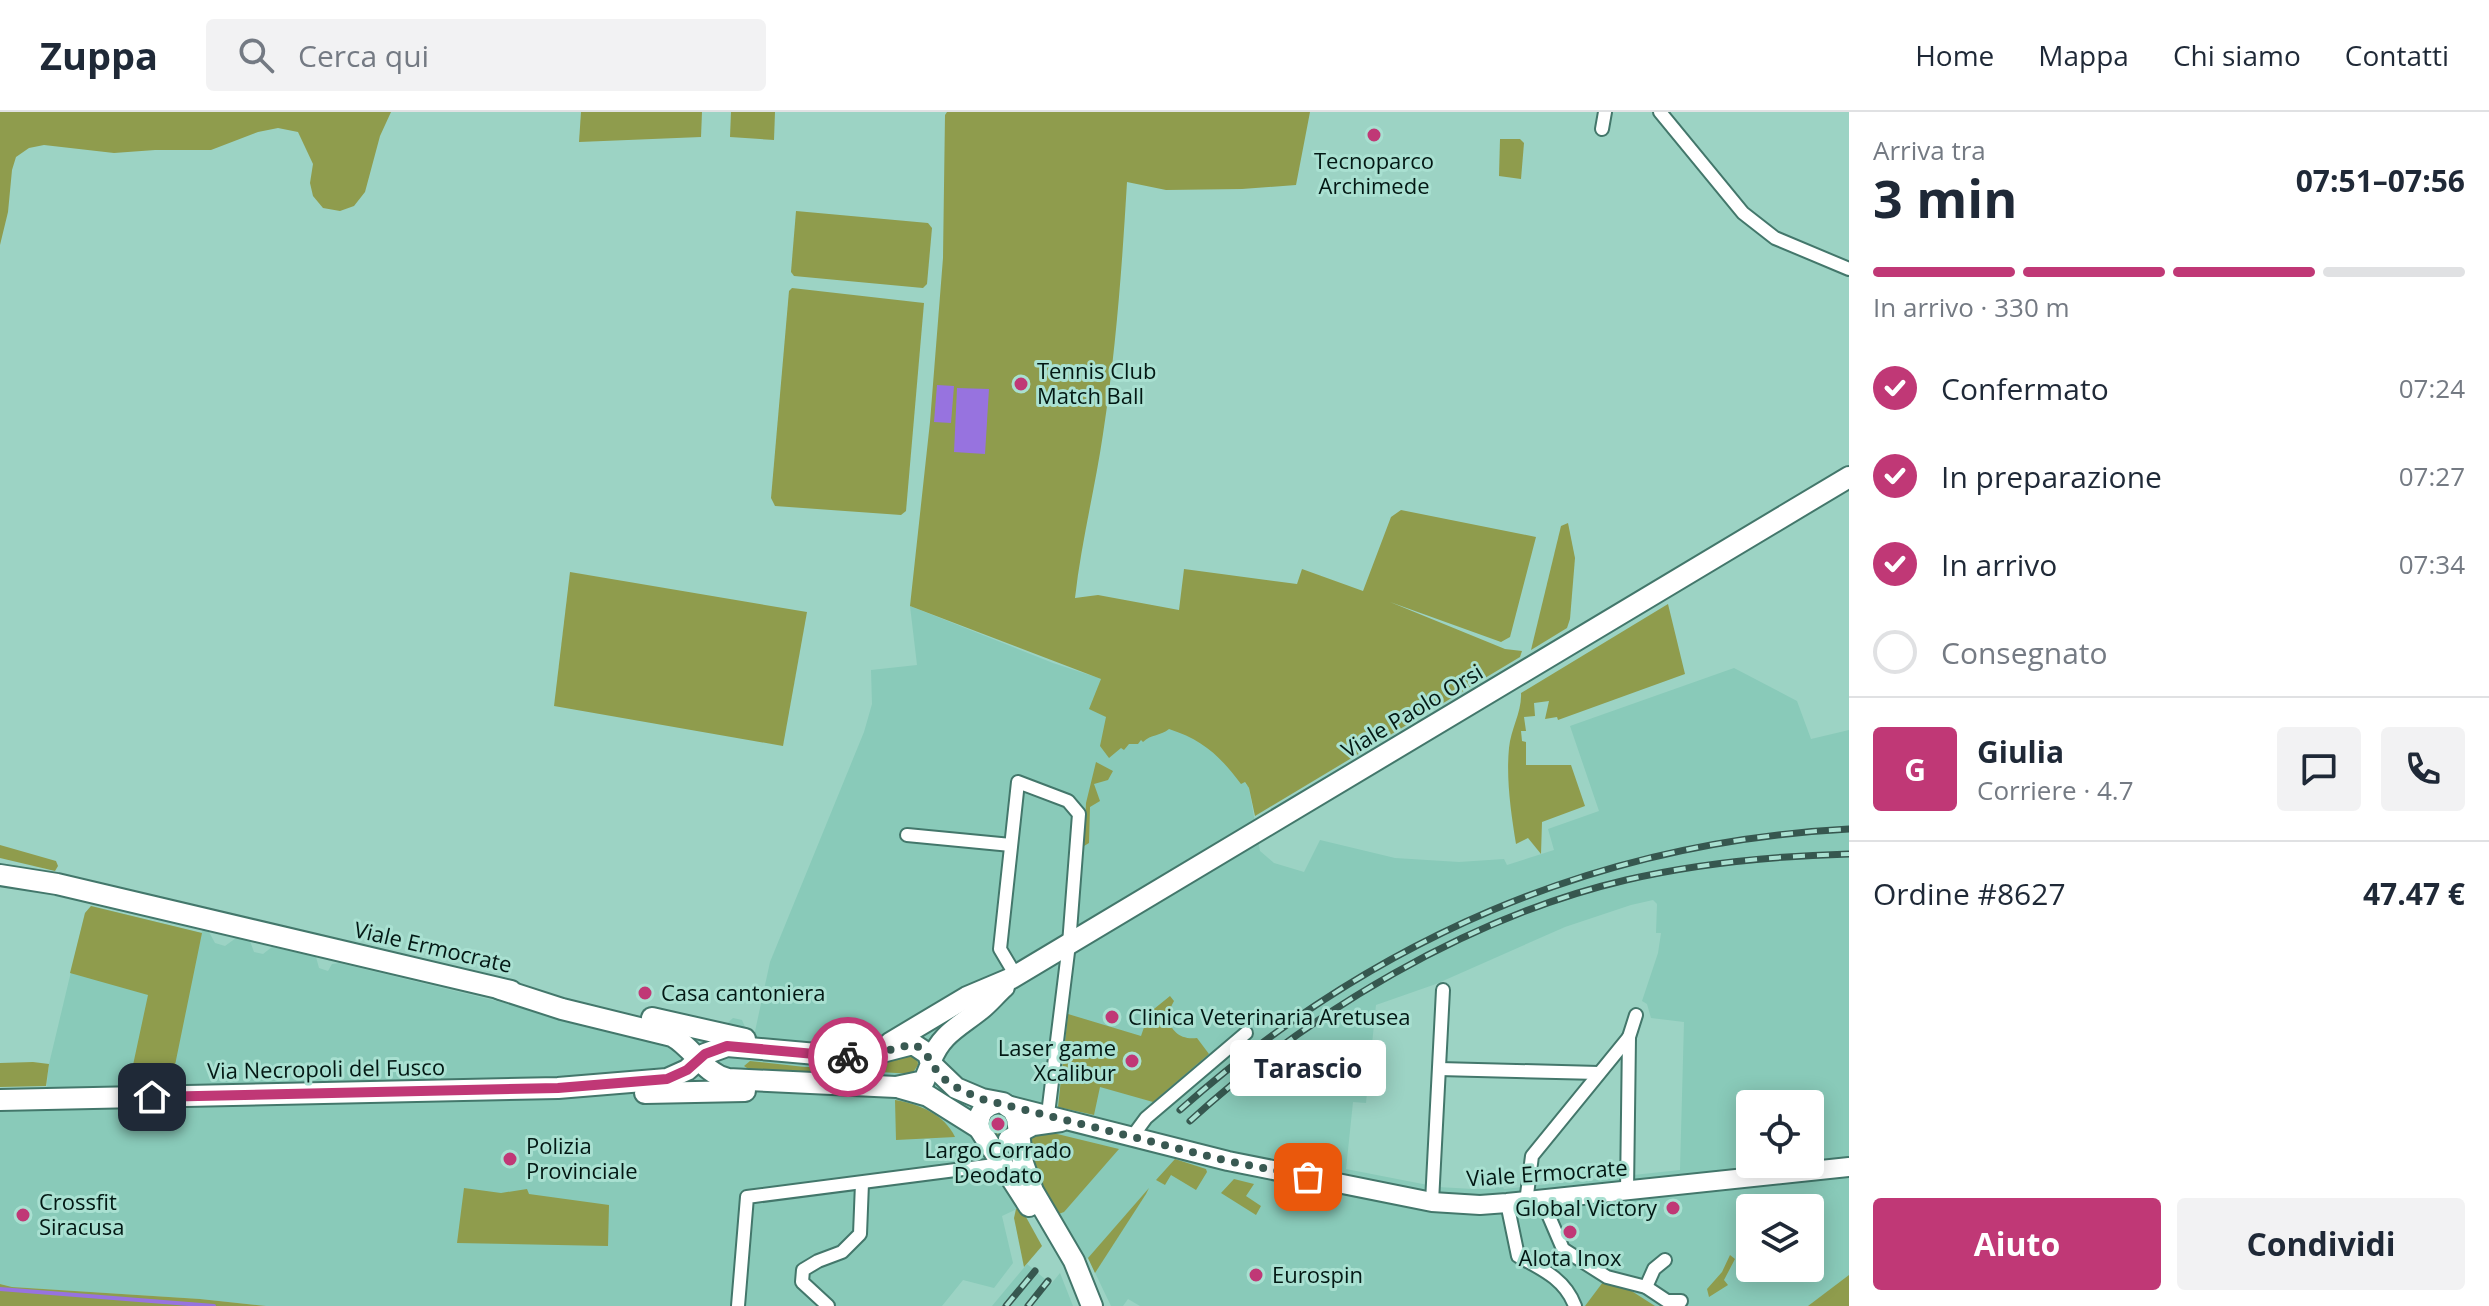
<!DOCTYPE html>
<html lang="it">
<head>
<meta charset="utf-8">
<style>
  body { margin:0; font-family:"Open Sans",sans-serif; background:#f2f2f3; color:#1f2937; height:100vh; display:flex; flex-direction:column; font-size:30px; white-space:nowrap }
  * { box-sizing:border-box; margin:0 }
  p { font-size:26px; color:#747a83 }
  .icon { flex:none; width:44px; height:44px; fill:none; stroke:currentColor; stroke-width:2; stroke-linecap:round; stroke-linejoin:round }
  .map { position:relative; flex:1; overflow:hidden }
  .sheet { display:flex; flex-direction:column; background:#fff; width:640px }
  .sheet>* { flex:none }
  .fabs { position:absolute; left:1736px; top:978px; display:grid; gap:16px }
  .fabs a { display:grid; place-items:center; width:88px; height:88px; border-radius:8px; background:#fff; box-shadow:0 4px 20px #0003; font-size:40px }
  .pin { position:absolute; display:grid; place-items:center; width:68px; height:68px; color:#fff; margin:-34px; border-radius:16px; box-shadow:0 4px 12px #0006 }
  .courier { position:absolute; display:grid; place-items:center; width:80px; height:80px; margin:-40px; border:6px solid #c03876; border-radius:50%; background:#fff; color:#222; box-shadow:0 2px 10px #0007 }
  .bubble { position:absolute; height:56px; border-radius:8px; background:#fff; box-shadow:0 4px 20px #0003; font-size:26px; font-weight:700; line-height:56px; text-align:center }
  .overview em { font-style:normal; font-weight:700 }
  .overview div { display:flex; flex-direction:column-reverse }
  .overview { display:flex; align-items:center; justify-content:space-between; height:136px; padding:0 24px }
  h1 { font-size:52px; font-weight:700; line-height:60px }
  .bar { display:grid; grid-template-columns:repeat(4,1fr); gap:12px 8px; align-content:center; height:96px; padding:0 24px }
  .bar i { height:10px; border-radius:6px; background:#e0e1e3 }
  .bar .current { background:#c03876 }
  .bar p { grid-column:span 4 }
  .line { display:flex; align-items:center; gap:20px; padding:0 24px; border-top:2px solid #e0e1e3 }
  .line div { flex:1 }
  .round { display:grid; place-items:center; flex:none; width:84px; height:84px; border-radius:8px; background:#f2f2f3 }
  ol { padding:0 24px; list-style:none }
  li { display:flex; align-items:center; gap:24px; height:88px }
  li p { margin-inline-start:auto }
  li .icon { padding:8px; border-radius:50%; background:#c03876; color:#fff; stroke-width:4 }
  li:last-child { color:#747a83 }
  li i { width:44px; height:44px; border:4px solid #e0e1e3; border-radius:50% }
  .button { display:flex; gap:16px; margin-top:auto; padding:16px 24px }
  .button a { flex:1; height:92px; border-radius:8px; background:#c03876; color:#fff; font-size:32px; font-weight:700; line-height:92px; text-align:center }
  .button a+a { background:#f2f2f3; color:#1f2937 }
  header { display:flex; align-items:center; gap:48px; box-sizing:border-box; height:112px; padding:0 40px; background:#fff; border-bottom:2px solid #e0e1e3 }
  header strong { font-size:38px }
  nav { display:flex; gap:44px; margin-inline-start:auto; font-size:28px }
  .search { width:560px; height:72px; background:#f2f2f3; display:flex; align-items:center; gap:20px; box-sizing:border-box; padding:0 28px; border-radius:8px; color:#747a83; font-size:30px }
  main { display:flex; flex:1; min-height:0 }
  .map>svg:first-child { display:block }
  .built { fill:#89cab9; fill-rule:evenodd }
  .green { fill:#8f9c4d }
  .water { fill:#9773df }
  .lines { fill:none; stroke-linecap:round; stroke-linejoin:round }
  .stream { stroke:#9773df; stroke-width:4 }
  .street-casing { stroke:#43776b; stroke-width:16 }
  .secondary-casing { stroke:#43776b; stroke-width:22 }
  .primary-casing { stroke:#43776b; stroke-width:24 }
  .street { stroke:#fff; stroke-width:12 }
  .secondary { stroke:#fff; stroke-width:18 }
  .primary { stroke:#fff; stroke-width:20 }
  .rail-casing { stroke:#36574f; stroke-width:7 }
  .rail { stroke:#a9e0d1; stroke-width:4; stroke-dasharray:12; stroke-linecap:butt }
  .done { stroke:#395952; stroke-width:8; stroke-dasharray:0 14.4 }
  .route { stroke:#c03876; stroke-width:10 }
  .poi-dot { fill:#c03876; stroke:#a9e0d1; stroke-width:3 }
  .labels { text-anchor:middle; stroke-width:6; stroke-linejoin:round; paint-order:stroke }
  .poi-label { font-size:22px; fill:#031814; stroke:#a9e0d1; text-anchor:start }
  .street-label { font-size:22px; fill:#031814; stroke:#a9e0d1 }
</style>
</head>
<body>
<header>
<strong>Zuppa</strong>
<div class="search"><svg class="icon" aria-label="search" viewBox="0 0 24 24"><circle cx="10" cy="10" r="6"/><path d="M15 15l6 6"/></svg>Cerca qui</div>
<nav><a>Home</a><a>Mappa</a><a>Chi siamo</a><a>Contatti</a></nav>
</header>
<main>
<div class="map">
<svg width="1849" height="1194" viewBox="0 0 1849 1194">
  <rect width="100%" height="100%" fill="#9cd3c4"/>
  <g class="built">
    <path d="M910,494L1053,551L1102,567L1221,640L1249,676L1260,739L1274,751L1304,760L1320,728L1395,746L1459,750L1504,747L1507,753L1554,738L1548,717L1599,699L1570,614L1734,556L1797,589L1811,627L1849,618V1194H1140L1128,1187L1123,1194H1111L1088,1146L1083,1149L1044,1084L1002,1104L1013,1151L994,1176L963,1168L942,1194H266L200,1187L12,1175L0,1172V1000L44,998L49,952L85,801L91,794L201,821L203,818L209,820L215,831L225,834L236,826L250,829L254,840L263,842L272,835L316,845L319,856L328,859L332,852L339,851L580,909L722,916L733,906L742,908L748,922L754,924L770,850L864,620L872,592L871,558L917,553ZM1653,788L1657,792L1656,821H1661L1658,841L1642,889L1647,892L1651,906L1684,910L1680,1058L1531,1074L1504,1077L1502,1074H1496L1495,1077H1473L1438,1075L1346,1057L1353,990L1366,991L1376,893L1436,872L1565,815L1631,793ZM1750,992H1810V1052H1750ZM1750,1096H1810V1156H1750Z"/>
    <path d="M1027,1152L1051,1172L1060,1161L1073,1194H992Z"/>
  </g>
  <g class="green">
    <path d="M0,0H391L380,24L365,80L354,94L340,99L323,96L313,84L310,71L313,52L298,20L278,16L258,20L211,38H155L114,41L44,33L29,36L16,45L12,58L8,100L0,133Z"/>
    <path d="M581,0H702L701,25L579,30Z"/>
    <path d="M731,0H775L774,28L730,25Z"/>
    <path d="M947,0H1310L1296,73L1242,77L1166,78L1127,70C1122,155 1116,238 1103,322C1095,377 1081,431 1075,486L1098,483L1179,498L1184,457L1297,472L1302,457L1363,479L1391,405L1401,398L1536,425L1510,525L1501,530L1390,490L1505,537L1522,539L1520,545L1255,704L1249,676L1245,670L1241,672C1220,644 1203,628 1169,617C1161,624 1151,622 1143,630L1141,628L1138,632H1129L1124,638L1121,636L1109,646L1100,634L1106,605L1089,597L1101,567L910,494L930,310L943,146L945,3Z"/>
    <path d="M1500,27H1520L1524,31L1521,67L1499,64Z"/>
    <path d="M796,99L928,111L932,116L927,172L923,176L794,164L791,160Z"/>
    <path d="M792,176L924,191L906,399L901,403L775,394L771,386L789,179Z"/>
    <path d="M1568,411L1575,446L1570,507L1567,516L1531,538L1561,414Z"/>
    <path d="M570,460L807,500L783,634L554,594Z"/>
    <path d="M1668,492L1685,562L1558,608L1557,605L1545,607L1549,589L1534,591L1535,604L1524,605L1526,619H1521L1522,629L1526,630V653H1571L1585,694L1542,710L1541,742L1528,726L1516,732C1511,701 1506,667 1509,636C1511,616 1522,600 1521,581Z"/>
    <path d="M1096,650L1113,659L1108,668L1094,672L1100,689L1090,695L1089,731L1084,734L1086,691Z"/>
    <path d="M0,733L56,749L58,754L55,759L0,746Z"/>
    <path d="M91,794L202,821L174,958L133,953L148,883L70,861L85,801Z"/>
    <path d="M1170,884L1174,889C1162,909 1174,929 1197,926L1209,942L1153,990L1100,975L1094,1003L1058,995L1068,902L1141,924L1149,901Z"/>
    <path d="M905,941C913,943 918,944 918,953L912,962L848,958L849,955L887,950Z"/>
    <path d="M750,949L805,955H837V958C809,958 768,973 744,954Z"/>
    <path d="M33,950L49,952L46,974L0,975V951Z"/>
    <path d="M895,988C919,992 944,1002 955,1025L896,1028Z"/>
    <circle cx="998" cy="1012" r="11"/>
    <path d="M1049,1020L1119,1037L1064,1100L1056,1103L1037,1071L1027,1027L1031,1023Z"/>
    <path d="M1175,1047L1206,1057L1207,1060L1196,1078L1171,1063L1165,1073L1156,1068Z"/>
    <path d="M1234,1067L1254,1072L1246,1084L1261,1094L1256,1103L1221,1081Z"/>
    <path d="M464,1076L501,1081L527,1077L529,1082L609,1093L608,1134L457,1131Z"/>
    <path d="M1149,1076L1146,1082L1095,1161L1088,1146Z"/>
    <path d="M1021,1096L1042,1134L1024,1155L1014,1106L1016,1097Z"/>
    <path d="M1730,1143L1735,1147L1724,1168L1728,1173L1709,1185L1707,1177L1722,1160Z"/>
    <path d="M1849,1163V1194H1808Z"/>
    <path d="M1603,1170L1630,1178L1655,1194H1585Z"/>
    <path d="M0,1172L12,1175L200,1187L266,1194H0Z"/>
  </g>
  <g class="water">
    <path d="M937,273L954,274L951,311L934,310Z"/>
    <path d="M957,276L989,277L985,342L954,340Z"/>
  </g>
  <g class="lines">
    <path class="stream" d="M0,1177L214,1194"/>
    <defs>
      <g id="street">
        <path d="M1660,0L1743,101L1775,126L1849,157"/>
        <path d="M1602,17L1605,0"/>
        <path d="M907,723L1011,733"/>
        <path d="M1016,864L1000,837L1018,670L1068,689L1079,702L1069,832L1048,1002"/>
        <path d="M1439,957L1599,961"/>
        <path d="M1132,1025L1146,1006L1246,921"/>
        <path d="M1627,1079L1629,925L1636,903"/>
        <path d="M1542,1088L1563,1137L1607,1165L1646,1175L1667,1189H1681"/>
        <path d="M1432,1090L1443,878"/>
        <path d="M1526,1090L1532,1044L1629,925"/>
        <path d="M1507,1091L1518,1144C1542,1157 1565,1167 1575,1194"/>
        <path d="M1646,1175L1654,1157L1665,1148"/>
        <path d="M738,1194L747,1085L1002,1052"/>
        <path d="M828,1194L802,1170L803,1158L818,1149L842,1140L860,1122L862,1071"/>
      </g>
      <g id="secondary">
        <path d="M1007,993L1228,1049L1432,1090L1480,1093L1507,1091L1849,1055"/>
        <path d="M1008,1027L1033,1014L1061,1010"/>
      </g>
      <g id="primary">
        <path d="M0,763L57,772L511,879"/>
        <path d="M652,906L745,927"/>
        <path d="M890,931L967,885L1012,866L1849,365"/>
        <path d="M931,949C940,923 960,914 980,898C989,891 996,882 1004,875"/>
        <path d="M931,952L956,976L982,987L1003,991L1013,998L1017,1006L1023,1051L1033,1079L1074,1149L1092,1194"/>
        <path d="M900,976L928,984L979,1016"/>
        <path d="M645,981L745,979"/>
        <path d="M0,988L558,976L667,967L687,958L705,942L727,934L850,945L878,941L913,932L928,942L931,952L924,969L896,975L728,967C703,961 694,936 672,924L562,897L500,877"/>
        <path d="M996,991C983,994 977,1003 979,1016L1029,1094"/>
      </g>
    </defs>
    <use href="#street" class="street-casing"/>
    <use href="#secondary" class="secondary-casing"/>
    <use href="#primary" class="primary-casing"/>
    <use href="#street" class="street"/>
    <use href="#secondary" class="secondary"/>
    <use href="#primary" class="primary"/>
    <defs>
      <g id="rail">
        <path d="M1180,998C1370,829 1594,730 1849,717"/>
        <path d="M1190,1009C1310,900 1468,805 1626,768C1699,751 1774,744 1849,742"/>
        <path d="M1006,1194L1035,1159"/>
        <path d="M1028,1194L1048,1169"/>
      </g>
    </defs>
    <use href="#rail" class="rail-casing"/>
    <use href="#rail" class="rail"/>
  </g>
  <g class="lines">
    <path class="done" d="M848,945L878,941L913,932C929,939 930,953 942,965C954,976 968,981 982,987L1228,1049L1308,1065"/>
    <path class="route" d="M152,985L558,976L667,967L687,958L705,942L727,934L848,945"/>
  </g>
  <g class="poi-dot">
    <circle cx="1374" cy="23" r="8"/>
    <circle cx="1021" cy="272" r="8"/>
    <circle cx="645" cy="881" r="8"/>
    <circle cx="1112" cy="905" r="8"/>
    <circle cx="1132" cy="949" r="8"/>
    <circle cx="998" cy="1012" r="8"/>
    <circle cx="510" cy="1047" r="8"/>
    <circle cx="1673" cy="1096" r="8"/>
    <circle cx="23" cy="1103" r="8"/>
    <circle cx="1570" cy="1120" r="8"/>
    <circle cx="1256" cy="1163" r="8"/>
  </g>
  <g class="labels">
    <g class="poi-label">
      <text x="1374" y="57" text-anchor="middle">Tecnoparco<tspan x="1374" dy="25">Archimede</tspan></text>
      <text x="1037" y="267">Tennis Club<tspan x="1037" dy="25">Match Ball</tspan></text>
      <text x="661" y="889">Casa cantoniera</text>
      <text x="1128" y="913">Clinica Veterinaria Aretusea</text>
      <text x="1116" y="944" text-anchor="end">Laser game<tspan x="1116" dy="25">Xcalibur</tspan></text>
      <text x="526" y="1042">Polizia<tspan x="526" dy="25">Provinciale</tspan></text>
      <text x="998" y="1046" text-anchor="middle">Largo Corrado<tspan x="998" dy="25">Deodato</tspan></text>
      <text x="39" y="1098">Crossfit<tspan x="39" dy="25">Siracusa</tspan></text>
      <text x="1657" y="1104" text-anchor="end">Global Victory</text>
      <text x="1570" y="1154" text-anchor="middle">Alota Inox</text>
      <text x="1272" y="1171">Eurospin</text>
    </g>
    <g class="street-label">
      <text transform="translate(1412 599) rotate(-31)" y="8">Viale Paolo Orsi</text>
      <text transform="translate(433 835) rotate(13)" y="8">Viale Ermocrate</text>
      <text transform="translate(326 957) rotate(-1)" y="8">Via Necropoli del Fusco</text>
      <text transform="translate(1547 1061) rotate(-4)" y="8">Viale Ermocrate</text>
    </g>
  </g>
</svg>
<div class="fabs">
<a><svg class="icon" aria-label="locate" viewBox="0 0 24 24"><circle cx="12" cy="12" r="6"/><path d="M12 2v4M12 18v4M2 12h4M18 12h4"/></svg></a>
<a><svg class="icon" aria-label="layers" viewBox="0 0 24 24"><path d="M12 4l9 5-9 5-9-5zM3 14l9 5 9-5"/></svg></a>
</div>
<div class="pin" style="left:1308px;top:1065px;background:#ea580c"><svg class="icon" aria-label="bag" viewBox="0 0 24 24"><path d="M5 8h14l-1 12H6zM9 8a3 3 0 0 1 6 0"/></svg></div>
<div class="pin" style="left:152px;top:985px;background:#1f2937"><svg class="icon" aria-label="home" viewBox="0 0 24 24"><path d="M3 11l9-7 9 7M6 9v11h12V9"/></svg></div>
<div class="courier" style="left:848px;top:945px"><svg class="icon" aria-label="bike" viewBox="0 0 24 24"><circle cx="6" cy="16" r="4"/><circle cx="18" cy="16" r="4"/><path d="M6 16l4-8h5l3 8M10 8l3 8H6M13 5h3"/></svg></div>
<div class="bubble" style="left:1230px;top:928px;width:156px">Tarascio</div>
</div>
<section class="sheet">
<div class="overview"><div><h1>3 min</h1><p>Arriva tra</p></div><em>07:51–07:56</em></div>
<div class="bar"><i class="current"></i><i class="current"></i><i class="current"></i><i></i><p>In arrivo · 330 m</p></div>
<ol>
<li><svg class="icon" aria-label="check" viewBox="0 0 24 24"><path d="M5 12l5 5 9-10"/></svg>Confermato<p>07:24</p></li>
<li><svg class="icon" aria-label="check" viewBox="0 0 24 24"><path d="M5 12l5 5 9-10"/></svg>In preparazione<p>07:27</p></li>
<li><svg class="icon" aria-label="check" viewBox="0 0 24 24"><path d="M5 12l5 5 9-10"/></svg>In arrivo<p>07:34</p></li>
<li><i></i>Consegnato</li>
</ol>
<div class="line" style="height:144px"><b class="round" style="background:#c03876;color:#fff">G</b><div><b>Giulia</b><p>Corriere · 4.7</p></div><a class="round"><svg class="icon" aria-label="chat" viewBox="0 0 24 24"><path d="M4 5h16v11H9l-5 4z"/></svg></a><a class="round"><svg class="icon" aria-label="phone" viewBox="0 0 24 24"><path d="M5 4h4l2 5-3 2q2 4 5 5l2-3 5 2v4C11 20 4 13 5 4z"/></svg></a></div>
<div class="line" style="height:104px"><div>Ordine #8627</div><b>47.47 €</b></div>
<div class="button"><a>Aiuto</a><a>Condividi</a></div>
</section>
</main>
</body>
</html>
